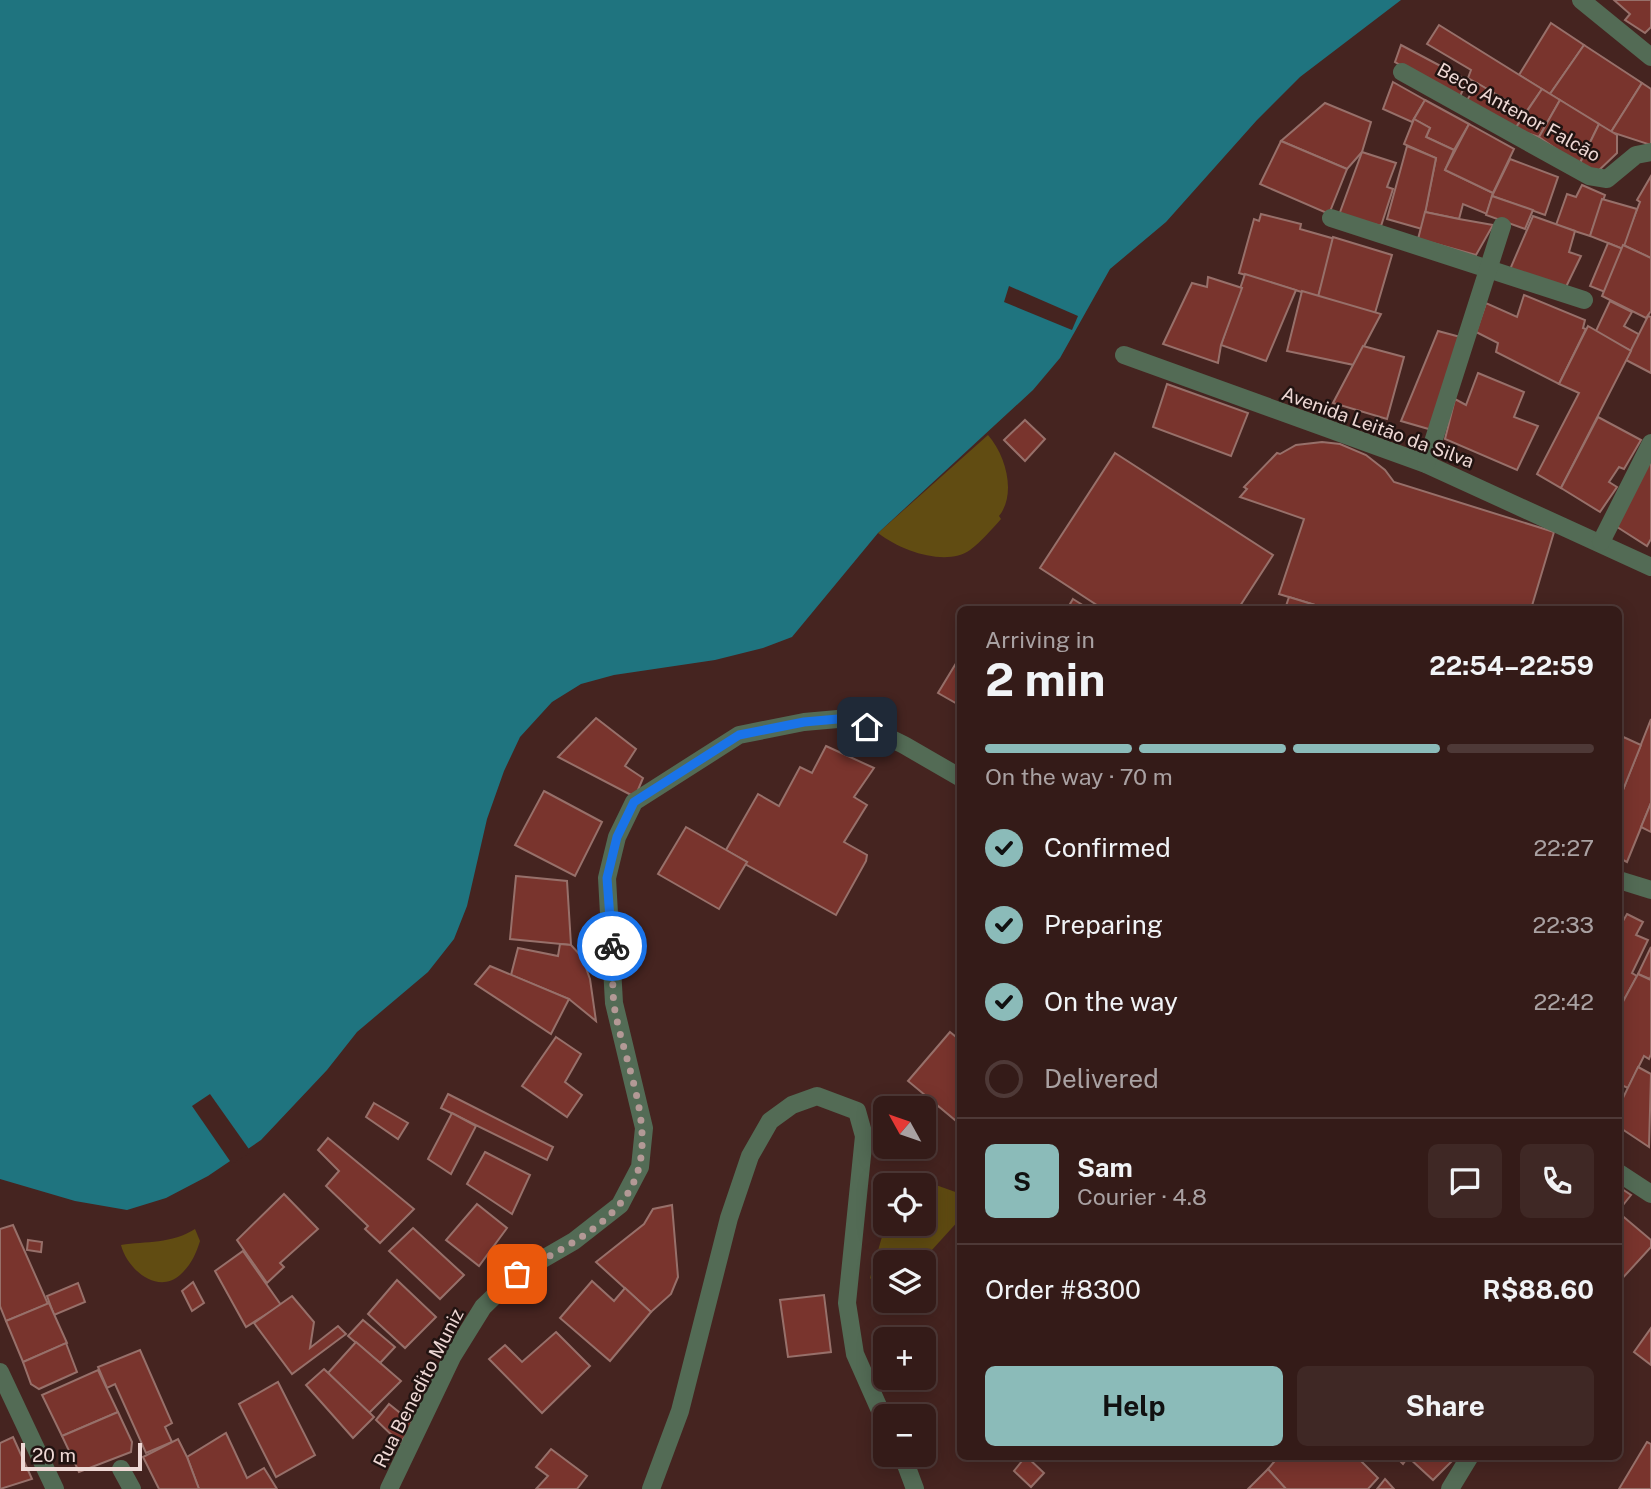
<!DOCTYPE html>
<html lang="en">
<head>
<meta charset="utf-8">
<style>
  body { margin:0; font-family:"Public Sans",sans-serif; background:#3f2825; color:#f1f3f6; height:100vh; display:flex; flex-direction:column; font-size:26px; white-space:nowrap }
  * { box-sizing:border-box; margin:0 }
  p { font-size:23px; color:#a9a1a2 }
  .icon { flex:none; width:38px; height:38px; fill:none; stroke:currentColor; stroke-width:2; stroke-linecap:round; stroke-linejoin:round }
  .map { position:relative; flex:1; overflow:hidden }
  .panel { position:absolute; left:957px; top:606px; width:665px; height:854px; display:flex; flex-direction:column; background:#341b18; border-radius:10px; box-shadow:0 4px 18px #0003,0 0 0 2px #4e3937 }
  .panel>* { flex:none }
  .needle { width:46px; rotate:310deg }
  .tools { position:absolute; left:873px; top:1096px; display:grid; gap:14px }
  .tools a { display:grid; place-items:center; width:63px; height:63px; border-radius:10px; background:#341b18; box-shadow:0 4px 18px #0003,0 0 0 2px #4e3937; font-size:35px }
  .scale { position:absolute; left:21px; bottom:18px; width:121px; box-sizing:border-box; padding-left:7px; border:4px solid #eed8d5; border-top:0; font-size:19px; line-height:24px; white-space:nowrap; color:#eed8d5; -webkit-text-stroke:5px #211311; paint-order:stroke }
  .pin { position:absolute; display:grid; place-items:center; width:60px; height:60px; color:#fff; margin:-30px; border-radius:14px; box-shadow:0 4px 10px #0006 }
  .courier { position:absolute; display:grid; place-items:center; width:70px; height:70px; margin:-35px; border:5px solid #1a73e8; border-radius:50%; background:#fff; color:#222; box-shadow:0 2px 9px #0007 }
  .headline em { font-style:normal; font-weight:700 }
  .headline div { display:flex; flex-direction:column-reverse }
  .headline { display:flex; align-items:center; justify-content:space-between; height:119px; padding:0 28px }
  h1 { font-size:46px; font-weight:700; line-height:52px }
  .bar { display:grid; grid-template-columns:repeat(4,1fr); gap:10px 7px; align-content:center; height:84px; padding:0 28px }
  .bar i { height:9px; border-radius:5px; background:#4e3937 }
  .bar .selected { background:#8bbbb9 }
  .bar p { grid-column:span 4 }
  .line { display:flex; align-items:center; gap:18px; padding:0 28px; border-top:2px solid #4e3937 }
  .line div { flex:1 }
  .round { display:grid; place-items:center; flex:none; width:74px; height:74px; border-radius:10px; background:#3f2825 }
  ol { padding:0 28px; list-style:none }
  li { display:flex; align-items:center; gap:21px; height:77px }
  li p { margin-inline-start:auto }
  li .icon { padding:7px; border-radius:50%; background:#8bbbb9; color:#111; stroke-width:4 }
  li:last-child { color:#a9a1a2 }
  li i { width:38px; height:38px; border:4px solid #4e3937; border-radius:50% }
  .cta { display:flex; gap:14px; margin-top:auto; padding:14px 28px }
  .cta a { flex:1; height:80px; border-radius:10px; background:#8bbbb9; color:#111; font-size:28px; font-weight:700; line-height:80px; text-align:center }
  .cta a+a { background:#3f2825; color:#f1f3f6 }
  .map>svg:first-child { display:block }
  .green { fill:#614c12 }
  .water { fill:#1f747f }
  .pier { fill:#452420 }
  .building { fill:#79342d; stroke:#97706a; stroke-width:2 }
  .lines { fill:none; stroke-linecap:round; stroke-linejoin:round }
  .minor { stroke:#536b55; stroke-width:18 }
  .done { stroke:#b39996; stroke-width:7; stroke-dasharray:0 12.6 }
  .route { stroke:#1a73e8; stroke-width:9 }
  .labels { text-anchor:middle; stroke-width:5; stroke-linejoin:round; paint-order:stroke }
  .street-label { font-size:19px; fill:#eed8d5; stroke:#211311 }
</style>
</head>
<body>
<div class="map">
<svg width="1651" height="1489" viewBox="0 0 1651 1489">
  <rect width="100%" height="100%" fill="#452420"/>
  <g class="green">
    <path d="M988,435C1007,457 1016,495 999,516L1001,519C992,529 981,542 970,550C948,566 904,553 878,533Z"/>
    <path d="M922,1180L961,1194V1218L921,1262H886L885,1293L870,1278L886,1223H924V1185H906Z"/>
    <path d="M195,1229L200,1241C196,1254 191,1265 180,1275C157,1295 127,1269 121,1245C146,1241 172,1244 195,1229Z"/>
  </g>
  <path class="water" d="M0,0H1401L1300,77L1257,120L1166,222L1110,269L1060,358L1033,390L878,533L792,637L763,648L715,660L614,675L581,684L552,702L520,737L504,771L487,819L467,906L454,939L428,972L357,1032L327,1070L261,1140L208,1176L166,1198L127,1210L75,1201L0,1179Z"/>
  <g class="pier">
    <path d="M1009,286L1078,316L1072,330L1004,302Z"/>
    <path d="M210,1094L251,1152L232,1164L192,1106Z"/>
  </g>
  <g class="building">
    <path d="M1614,0H1651V27L1645,33L1625,20L1630,14Z"/>
    <path d="M1551,23L1584,45L1550,94L1519,75Z"/>
    <path d="M1439,25L1542,89L1526,112L1468,78L1471,70L1427,44Z"/>
    <path d="M1401,45L1467,80L1459,99L1395,62Z"/>
    <path d="M1584,45L1642,83L1611,132L1550,94Z"/>
    <path d="M1393,82L1425,100L1412,122L1383,109Z"/>
    <path d="M1477,83L1526,112L1515,129L1466,102Z"/>
    <path d="M1642,83L1651,89V145L1611,132Z"/>
    <path d="M1542,89L1560,100L1539,137L1515,129Z"/>
    <path d="M1425,100L1469,124L1454,150L1426,137L1430,128L1414,119Z"/>
    <path d="M1560,100L1599,124L1579,165L1539,137Z"/>
    <path d="M1325,103L1371,122L1362,152L1347,169L1281,141Z"/>
    <path d="M1414,119L1430,128L1426,137L1454,150L1445,170L1493,193L1487,214L1463,204L1459,219L1425,212L1436,158L1404,144Z"/>
    <path d="M1469,124L1514,149L1493,193L1445,170Z"/>
    <path d="M1599,124L1617,135V153L1595,174L1579,165Z"/>
    <path d="M1281,141L1347,169L1329,214L1260,184Z"/>
    <path d="M1407,146L1436,158L1422,229L1387,219Z"/>
    <path d="M1362,152L1396,163L1387,187L1393,189L1381,226L1339,215Z"/>
    <path d="M1510,159L1558,177L1545,215L1492,196Z"/>
    <path d="M1651,176V258L1623,245L1640,202L1637,200Z"/>
    <path d="M1582,185L1605,195L1590,236L1556,225L1567,194L1576,197Z"/>
    <path d="M1492,196L1533,210L1525,229L1486,215Z"/>
    <path d="M1602,199L1637,209L1623,249L1590,236Z"/>
    <path d="M1425,212L1459,219L1493,225L1476,255L1418,239Z"/>
    <path d="M1261,214L1301,224L1300,229L1335,239L1318,297L1239,273L1254,219L1259,221Z"/>
    <path d="M1533,216L1575,231L1569,252L1581,256L1564,291L1508,274Z"/>
    <path d="M1333,237L1392,255L1375,313L1318,297Z"/>
    <path d="M1608,243L1623,249L1605,292L1590,286Z"/>
    <path d="M1623,245L1651,258V311L1646,318L1602,296Z"/>
    <path d="M1245,274L1296,290L1266,361L1221,345Z"/>
    <path d="M1208,277L1242,288L1221,345L1218,363L1163,344L1192,283L1207,287Z"/>
    <path d="M1302,291L1381,314L1354,365L1287,351Z"/>
    <path d="M1524,295L1585,320L1583,328L1586,329L1559,384L1496,352L1498,343L1476,332L1486,303L1517,317Z"/>
    <path d="M1610,301L1632,312L1624,326L1640,335L1631,351L1595,333Z"/>
    <path d="M1648,316L1651,317V373L1626,360Z"/>
    <path d="M1588,326L1631,351L1561,488L1537,474L1579,393L1559,384Z"/>
    <path d="M1438,331L1464,338L1432,430L1401,421Z"/>
    <path d="M1363,346L1404,357L1387,419L1333,403Z"/>
    <path d="M1478,373L1524,392L1514,417L1538,426L1517,470L1445,439L1455,399L1466,405Z"/>
    <path d="M1167,384L1248,413L1231,456L1153,427Z"/>
    <path d="M1598,417L1641,440L1624,469L1619,467L1609,482L1617,487L1600,512L1561,488Z"/>
    <path d="M1025,420L1045,439L1025,461L1004,440Z"/>
    <path d="M1322,442L1340,444L1366,455L1385,470L1394,482L1554,532L1531,609H1328L1279,594L1304,519L1240,497L1247,489L1244,487L1277,453L1280,454L1296,445Z"/>
    <path d="M1115,453L1273,555L1238,609H1103L1040,568Z"/>
    <path d="M1651,458V539L1647,546L1614,525Z"/>
    <path d="M1289,597L1328,609H1285Z"/>
    <path d="M1073,599L1089,609H1067Z"/>
    <path d="M961,655V706L938,693Z"/>
    <path d="M596,718L636,749L625,766L643,778L635,797L558,757Z"/>
    <path d="M1651,719V803L1627,862L1619,858V800Z"/>
    <path d="M1619,735L1641,745L1619,800Z"/>
    <path d="M826,746L874,768L854,797L867,805L844,842L867,855L866,861L836,915L745,864L747,862L726,850L758,794L779,806L800,767L812,773Z"/>
    <path d="M544,791L602,822L575,876L515,845Z"/>
    <path d="M1651,803V832L1641,827Z"/>
    <path d="M686,827L747,862L719,909L658,874Z"/>
    <path d="M516,876L567,881L571,945L510,939Z"/>
    <path d="M1627,914L1643,922L1636,935L1648,940L1632,973L1637,976L1619,1009V928Z"/>
    <path d="M560,944L571,945L582,957L590,979L596,1021L569,999L511,975L518,948L558,956Z"/>
    <path d="M1651,947V976L1650,979L1638,974Z"/>
    <path d="M490,966L569,999L551,1034L475,984Z"/>
    <path d="M1638,974L1651,980V1054L1649,1059L1644,1056L1628,1088L1619,1084V1009Z"/>
    <path d="M950,1032L961,1041V1125L908,1081Z"/>
    <path d="M556,1037L581,1054L565,1082L582,1095L567,1117L522,1086Z"/>
    <path d="M1638,1067L1651,1074L1649,1147L1619,1127V1106Z"/>
    <path d="M448,1094L553,1147L547,1160L441,1108Z"/>
    <path d="M374,1103L408,1123L398,1139L366,1117Z"/>
    <path d="M452,1113L476,1126L451,1174L428,1159Z"/>
    <path d="M328,1138L414,1209L380,1243L365,1229L368,1226L326,1186L339,1171L318,1150Z"/>
    <path d="M485,1152L530,1175L512,1214L467,1184Z"/>
    <path d="M1619,1187L1631,1195L1619,1210Z"/>
    <path d="M284,1194L318,1229L280,1263L284,1267L267,1283L237,1240Z"/>
    <path d="M477,1204L507,1228L479,1266L446,1240Z"/>
    <path d="M672,1205L678,1277L671,1294L651,1312L596,1262L644,1224L653,1209Z"/>
    <path d="M1619,1213L1651,1240V1247L1619,1282Z"/>
    <path d="M13,1225L48,1304L6,1321L0,1306V1229Z"/>
    <path d="M413,1228L464,1275L440,1299L389,1251Z"/>
    <path d="M28,1240L42,1242L41,1252L27,1250Z"/>
    <path d="M243,1251L281,1305L246,1327L215,1271Z"/>
    <path d="M397,1280L436,1317L405,1348L368,1314Z"/>
    <path d="M592,1281L614,1301L625,1288L651,1312L610,1361L560,1318Z"/>
    <path d="M193,1282L204,1303L192,1311L182,1291Z"/>
    <path d="M78,1283L85,1302L54,1315L47,1296Z"/>
    <path d="M824,1295L831,1352L788,1357L780,1300Z"/>
    <path d="M292,1296L314,1322L310,1348L338,1326L346,1334L292,1374L254,1323Z"/>
    <path d="M49,1303L67,1343L23,1362L6,1321Z"/>
    <path d="M363,1320L395,1347L380,1363L348,1336Z"/>
    <path d="M1651,1328V1365L1634,1352Z"/>
    <path d="M888,1331L896,1339H886V1349L879,1343Z"/>
    <path d="M556,1332L590,1366L542,1413L489,1359L505,1345L522,1362Z"/>
    <path d="M356,1342L401,1381L369,1413L328,1373Z"/>
    <path d="M66,1343L77,1372L39,1389L31,1384L23,1362Z"/>
    <path d="M140,1350L172,1423L165,1427L172,1442L146,1453L115,1384L107,1388L98,1367Z"/>
    <path d="M324,1369L374,1417L353,1438L306,1385Z"/>
    <path d="M98,1370L118,1412L62,1436L42,1395Z"/>
    <path d="M278,1382L315,1455L276,1477L239,1404Z"/>
    <path d="M389,1404L415,1425L400,1443L376,1420Z"/>
    <path d="M118,1412L132,1442L131,1452L79,1472L62,1436Z"/>
    <path d="M226,1433L247,1478L264,1468L277,1489H199L187,1457Z"/>
    <path d="M13,1437L32,1479L0,1489V1443Z"/>
    <path d="M178,1439L187,1457L199,1489H159L143,1457Z"/>
    <path d="M1647,1442L1651,1444V1489H1619Z"/>
    <path d="M551,1449L587,1476L577,1489H536L548,1476L536,1467Z"/>
    <path d="M1026,1456L1044,1473L1031,1487L1014,1471Z"/>
    <path d="M1279,1456L1300,1459L1305,1456L1308,1459L1310,1456H1356L1378,1478L1368,1489H1286L1268,1469Z"/>
    <path d="M1395,1456H1457L1433,1480L1408,1457L1403,1464Z"/>
    <path d="M1268,1469L1286,1489H1248Z"/>
    <path d="M1385,1479L1394,1489H1377Z"/>
  </g>
  <g class="lines">
    <g class="minor">
      <path d="M1581,0L1651,57"/>
      <path d="M1402,72L1589,176L1607,179L1636,155L1651,152"/>
      <path d="M1331,218L1584,300"/>
      <path d="M1124,355L1426,464L1651,567"/>
      <path d="M1426,464L1502,226"/>
      <path d="M1601,542L1651,443"/>
      <path d="M1619,880L1651,890"/>
      <path d="M1619,1173L1651,1194"/>
      <path d="M0,1372L55,1489"/>
      <path d="M902,1454L915,1489"/>
      <path d="M121,1469L132,1489"/>
      <path d="M389,1489L452,1357L483,1307L517,1274L574,1241L620,1205L640,1167L644,1128L614,1003L607,878L617,837L634,802L739,735L804,722L849,718L904,745L961,778"/>
      <path d="M651,1489L680,1411L729,1218L750,1156L770,1121L792,1105L817,1096L857,1111L864,1136L847,1303L855,1354L886,1424"/>
      <path d="M1450,1489L1470,1456"/>
    </g>
  </g>
  <g class="lines">
    <path class="done" d="M517,1274C551,1254 593,1236 619,1205C669,1148 624,1069 614,1005C612,986 613,965 612,946"/>
    <path class="route" d="M612,946L607,878L617,837L634,802L739,735L804,722L849,718L867,727"/>
  </g>
  <g class="labels">
    <g class="street-label">
      <text transform="translate(1519 112) rotate(29)" y="7">Beco Antenor Falcão</text>
      <text transform="translate(1378 427) rotate(20)" y="7">Avenida Leitão da Silva</text>
      <text transform="translate(418 1388) rotate(-63)" y="7">Rua Benedito Muniz</text>
    </g>
  </g>
</svg>
<div class="tools">
<a><svg class="needle" viewBox="-14 -14 28 28"><path d="M0-13l5 13h-10z" fill="#e53935"/><path d="M0 13l5-13h-10z" fill="#a9a1a2"/></svg></a>
<a><svg class="icon" aria-label="locate" viewBox="0 0 24 24"><circle cx="12" cy="12" r="6"/><path d="M12 2v4M12 18v4M2 12h4M18 12h4"/></svg></a>
<a><svg class="icon" aria-label="layers" viewBox="0 0 24 24"><path d="M12 4l9 5-9 5-9-5zM3 14l9 5 9-5"/></svg></a>
<a>+</a>
<a>−</a>
</div>
<div class="scale">20 m</div>
<div class="pin" style="left:517px;top:1274px;background:#ea580c"><svg class="icon" aria-label="bag" viewBox="0 0 24 24"><path d="M5 8h14l-1 12H6zM9 8a3 3 0 0 1 6 0"/></svg></div>
<div class="pin" style="left:867px;top:727px;background:#1f2937"><svg class="icon" aria-label="home" viewBox="0 0 24 24"><path d="M3 11l9-7 9 7M6 9v11h12V9"/></svg></div>
<div class="courier" style="left:612px;top:946px"><svg class="icon" aria-label="bike" viewBox="0 0 24 24"><circle cx="6" cy="16" r="4"/><circle cx="18" cy="16" r="4"/><path d="M6 16l4-8h5l3 8M10 8l3 8H6M13 5h3"/></svg></div>
<section class="panel">
<div class="headline"><div><h1>2 min</h1><p>Arriving in</p></div><em>22:54–22:59</em></div>
<div class="bar"><i class="selected"></i><i class="selected"></i><i class="selected"></i><i></i><p>On the way · 70 m</p></div>
<ol>
<li><svg class="icon" aria-label="check" viewBox="0 0 24 24"><path d="M5 12l5 5 9-10"/></svg>Confirmed<p>22:27</p></li>
<li><svg class="icon" aria-label="check" viewBox="0 0 24 24"><path d="M5 12l5 5 9-10"/></svg>Preparing<p>22:33</p></li>
<li><svg class="icon" aria-label="check" viewBox="0 0 24 24"><path d="M5 12l5 5 9-10"/></svg>On the way<p>22:42</p></li>
<li><i></i>Delivered</li>
</ol>
<div class="line" style="height:126px"><b class="round" style="background:#8bbbb9;color:#111">S</b><div><b>Sam</b><p>Courier · 4.8</p></div><a class="round"><svg class="icon" aria-label="chat" viewBox="0 0 24 24"><path d="M4 5h16v11H9l-5 4z"/></svg></a><a class="round"><svg class="icon" aria-label="phone" viewBox="0 0 24 24"><path d="M5 4h4l2 5-3 2q2 4 5 5l2-3 5 2v4C11 20 4 13 5 4z"/></svg></a></div>
<div class="line" style="height:91px"><div>Order #8300</div><b>R$88.60</b></div>
<div class="cta"><a>Help</a><a>Share</a></div>
</section>
</div>
</body>
</html>
